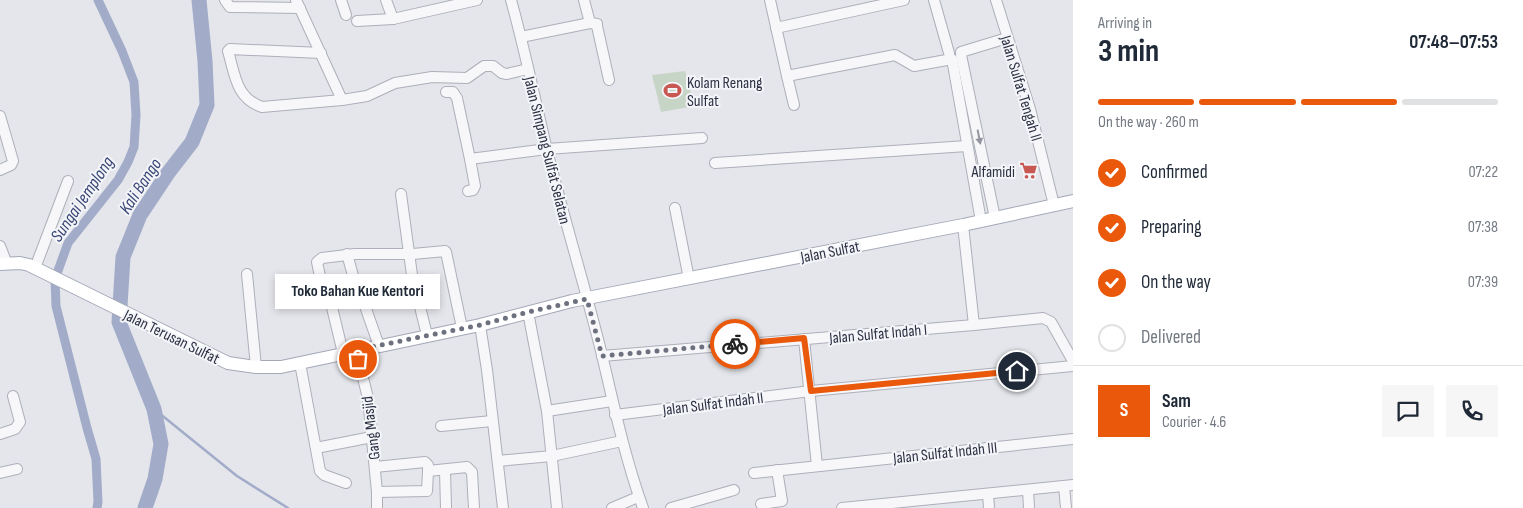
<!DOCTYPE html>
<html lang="en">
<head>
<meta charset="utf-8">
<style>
  body { margin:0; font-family:"Sofia Sans Condensed",sans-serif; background:#f6f6f7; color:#1f2937; height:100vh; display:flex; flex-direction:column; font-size:19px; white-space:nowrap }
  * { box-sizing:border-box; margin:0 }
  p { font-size:16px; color:#747a83 }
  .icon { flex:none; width:28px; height:28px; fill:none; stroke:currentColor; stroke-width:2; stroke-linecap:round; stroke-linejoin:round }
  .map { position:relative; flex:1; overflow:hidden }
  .panel { display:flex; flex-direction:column; background:#fff; width:450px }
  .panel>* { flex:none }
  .pin { position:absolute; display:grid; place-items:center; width:42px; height:42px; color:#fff; margin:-21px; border:2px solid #fff; border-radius:50%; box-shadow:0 1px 5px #0007 }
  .courier { position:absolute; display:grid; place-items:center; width:50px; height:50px; margin:-25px; border:4px solid #ea580c; border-radius:50%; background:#fff; color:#222; box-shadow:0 1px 6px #0007 }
  .bubble { position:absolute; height:35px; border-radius:0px; background:#fff; box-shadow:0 2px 8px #0003; font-size:16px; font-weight:700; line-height:35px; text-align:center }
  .head em { font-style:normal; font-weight:700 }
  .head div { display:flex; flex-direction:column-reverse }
  .head { display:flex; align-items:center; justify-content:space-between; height:85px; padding:0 25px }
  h1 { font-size:32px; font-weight:700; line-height:38px }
  .bar { display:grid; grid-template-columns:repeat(4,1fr); gap:8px 5px; align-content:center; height:60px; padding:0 25px }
  .bar i { height:6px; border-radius:4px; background:#e0e1e3 }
  .bar .active { background:#ea580c }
  .bar p { grid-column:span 4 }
  .line { display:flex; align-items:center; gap:12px; padding:0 25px; border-top:1px solid #e0e1e3 }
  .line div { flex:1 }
  .round { display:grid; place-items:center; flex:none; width:52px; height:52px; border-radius:0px; background:#f6f6f7 }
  ol { padding:0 25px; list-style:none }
  li { display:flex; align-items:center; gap:15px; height:55px }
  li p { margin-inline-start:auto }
  li .icon { padding:5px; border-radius:50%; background:#ea580c; color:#fff; stroke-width:4 }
  li:last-child { color:#747a83 }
  li i { width:28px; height:28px; border:2px solid #e0e1e3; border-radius:50% }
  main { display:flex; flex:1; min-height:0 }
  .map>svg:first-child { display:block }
  .green { fill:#c7d5c6 }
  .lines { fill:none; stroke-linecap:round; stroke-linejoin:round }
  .stream { stroke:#a2acc9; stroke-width:2.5 }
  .canal { stroke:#a2acc9; stroke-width:9 }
  .river { stroke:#a2acc9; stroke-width:15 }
  .minor-casing { stroke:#adafb9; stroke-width:12 }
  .major-casing { stroke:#a4a8b7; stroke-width:14 }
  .minor { stroke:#f7f7fa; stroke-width:10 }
  .major { stroke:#fff; stroke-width:12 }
  .oneway { fill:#92949e }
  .done { stroke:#6d707e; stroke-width:5; stroke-dasharray:0 9 }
  .route { stroke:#ea580c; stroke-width:6 }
  .labels { text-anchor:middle; stroke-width:4; stroke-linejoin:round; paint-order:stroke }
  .poi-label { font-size:16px; fill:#2d3043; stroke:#f4f5f9; text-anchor:start }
  .street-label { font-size:16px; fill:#2d3043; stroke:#f4f5f9 }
  .water-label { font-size:18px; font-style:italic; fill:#394775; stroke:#f4f5f9 }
</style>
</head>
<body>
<main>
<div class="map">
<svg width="1073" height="508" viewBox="0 0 1073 508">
  <rect width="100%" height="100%" fill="#e4e6eb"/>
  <path class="green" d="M685,71L694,106L661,112L652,75Z"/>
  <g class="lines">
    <path class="stream" d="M154,409L237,476L288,508"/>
    <path class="canal" d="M97,508L98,502L96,459L87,428L56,306L55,279L68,243L118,180L128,162L134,147L136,115L134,82L122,51L98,0"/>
    <path class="river" d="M145,508L155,479L161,444L154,409L119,322L123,257L140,215L168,173L192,142L207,105L205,61L199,0"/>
    <defs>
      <g id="minor">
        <path d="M225,0L230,7L300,8"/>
        <path d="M296,0L342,100L367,96L395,83L432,77L467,78L484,66H493L502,73L507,74L528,69"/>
        <path d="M341,0L346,15"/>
        <path d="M386,0L393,19"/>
        <path d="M511,0C525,50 535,100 547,150C564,219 585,286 602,355C614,406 625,458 643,508"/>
        <path d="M584,0L590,23L597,24V26L609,80"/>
        <path d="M770,0L787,76L895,55L914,66L952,59L981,221"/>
        <path d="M934,0L949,53"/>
        <path d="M996,0L1030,109L1054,205"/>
        <path d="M357,21L393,19L477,0"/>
        <path d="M776,28L904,0"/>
        <path d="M521,37L590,23"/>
        <path d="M961,52L1007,38"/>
        <path d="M321,53L230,49L228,51C235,75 236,98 262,107L342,100"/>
        <path d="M961,55L995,218"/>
        <path d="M787,76L794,105"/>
        <path d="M446,92H453L457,98L470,159L547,149L702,138"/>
        <path d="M0,116L13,161L11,165L0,170"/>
        <path d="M715,163L967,146"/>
        <path d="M468,191L473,190L475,186L470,159"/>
        <path d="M401,194L412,275L427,335"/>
        <path d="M675,208L689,279"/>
        <path d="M963,225L974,325"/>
        <path d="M0,246L7,264"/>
        <path d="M347,254L357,290L365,306L379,346"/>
        <path d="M35,268L68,181"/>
        <path d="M247,274L256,367"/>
        <path d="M528,312L547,411L557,508"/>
        <path d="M480,325L487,370L503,508"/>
        <path d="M804,339L817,466"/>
        <path d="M356,350L368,398L377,492V508"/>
        <path d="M343,353L328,291L322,286L317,262L322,258L355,254H413L445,251L446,252L462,328"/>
        <path d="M602,356L974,325L1043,318L1051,322L1073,361"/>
        <path d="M300,363L320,471L324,475L346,483"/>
        <path d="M547,411L612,401"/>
        <path d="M615,415L811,391L1073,366"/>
        <path d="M441,426L492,421"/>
        <path d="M0,434L15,429L20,422L13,396"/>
        <path d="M316,448L372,437"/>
        <path d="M498,461L552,456L622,441"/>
        <path d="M375,467L425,462L428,465V471L467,467L472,472L474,508"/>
        <path d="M445,470L446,508"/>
        <path d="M0,473L17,469"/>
        <path d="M754,473L1073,439"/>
        <path d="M1064,486L1066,508"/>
        <path d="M1028,490L1029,508"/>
        <path d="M377,492L427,491L428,471"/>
        <path d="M988,494L989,508"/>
        <path d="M761,504L782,501L777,470"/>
        <path d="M612,508L638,497"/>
        <path d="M671,508L734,490"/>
        <path d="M842,508L1073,485"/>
      </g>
      <path id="major" d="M0,264L20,263L29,265L228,363L256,367H281L480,325L572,301L963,225L1073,201"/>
    </defs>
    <use href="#minor" class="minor-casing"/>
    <use href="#major" class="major-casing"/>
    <use href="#minor" class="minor"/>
    <use href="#major" class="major"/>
  </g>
  <defs><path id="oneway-solid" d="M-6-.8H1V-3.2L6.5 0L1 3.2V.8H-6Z" transform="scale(1.25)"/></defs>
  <use class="oneway" href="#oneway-solid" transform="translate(979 137) rotate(79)"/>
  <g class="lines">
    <path class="done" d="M358,359L356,350L480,325L528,312L587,299L602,356L735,344"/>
    <path class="route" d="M735,344L804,338L811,391L1017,371"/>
  </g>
  <defs>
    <symbol id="stadium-bare" viewBox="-9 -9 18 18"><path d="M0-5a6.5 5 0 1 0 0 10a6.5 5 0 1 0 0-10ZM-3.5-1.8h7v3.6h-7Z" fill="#c85952" stroke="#f4f5f9" stroke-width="2.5" paint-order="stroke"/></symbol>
    <symbol id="supermarket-bare" viewBox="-9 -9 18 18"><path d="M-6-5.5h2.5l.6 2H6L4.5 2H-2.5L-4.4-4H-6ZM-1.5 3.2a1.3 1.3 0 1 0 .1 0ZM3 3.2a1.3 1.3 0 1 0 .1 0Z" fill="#c85952" stroke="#f4f5f9" stroke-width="2.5" paint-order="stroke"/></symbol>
  </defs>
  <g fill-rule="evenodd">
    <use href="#stadium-bare" x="660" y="78" width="25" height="25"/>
    <use href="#supermarket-bare" x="1016" y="158" width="25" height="25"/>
  </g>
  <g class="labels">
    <g class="poi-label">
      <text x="687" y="88">Kolam Renang<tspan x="687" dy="18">Sulfat</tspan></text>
      <text x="1015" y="177" text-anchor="end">Alfamidi</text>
    </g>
    <g class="street-label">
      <text transform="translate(1022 88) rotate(73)" y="6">Jalan Sulfat Tengah II</text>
      <text transform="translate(548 150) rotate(76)" y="6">Jalan Simpang Sulfat Selatan</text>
      <text transform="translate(830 251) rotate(-11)" y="6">Jalan Sulfat</text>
      <text transform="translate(878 333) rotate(-5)" y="6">Jalan Sulfat Indah I</text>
      <text transform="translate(172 336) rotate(26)" y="6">Jalan Terusan Sulfat</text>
      <text transform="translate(713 403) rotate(-7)" y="6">Jalan Sulfat Indah II</text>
      <text transform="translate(370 428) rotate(-97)" y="6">Gang Masjid</text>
      <text transform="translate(945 452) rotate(-6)" y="6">Jalan Sulfat Indah III</text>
    </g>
    <g class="water-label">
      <text transform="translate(140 186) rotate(-57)" y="6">Kali Bango</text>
      <text transform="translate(82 199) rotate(-56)" y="6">Sungai Jemplong</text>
    </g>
  </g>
</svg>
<div class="pin" style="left:358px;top:359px;background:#ea580c"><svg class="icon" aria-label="bag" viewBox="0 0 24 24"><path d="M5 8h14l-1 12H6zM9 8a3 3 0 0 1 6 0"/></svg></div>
<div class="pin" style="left:1017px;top:371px;background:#1f2937"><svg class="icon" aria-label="home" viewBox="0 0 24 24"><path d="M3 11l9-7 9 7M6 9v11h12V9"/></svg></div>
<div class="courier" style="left:735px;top:344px"><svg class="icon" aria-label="bike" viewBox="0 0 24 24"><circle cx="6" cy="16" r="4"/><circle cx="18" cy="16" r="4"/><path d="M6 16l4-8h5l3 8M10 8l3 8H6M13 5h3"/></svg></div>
<div class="bubble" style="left:275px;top:274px;width:165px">Toko Bahan Kue Kentori</div>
</div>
<section class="panel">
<div class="head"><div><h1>3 min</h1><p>Arriving in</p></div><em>07:48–07:53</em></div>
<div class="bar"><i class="active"></i><i class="active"></i><i class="active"></i><i></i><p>On the way · 260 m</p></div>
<ol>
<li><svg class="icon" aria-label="check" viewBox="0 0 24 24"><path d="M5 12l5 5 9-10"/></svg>Confirmed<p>07:22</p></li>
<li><svg class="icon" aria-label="check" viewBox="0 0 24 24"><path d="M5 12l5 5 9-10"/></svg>Preparing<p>07:38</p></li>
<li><svg class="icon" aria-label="check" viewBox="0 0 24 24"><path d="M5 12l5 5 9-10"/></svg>On the way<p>07:39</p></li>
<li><i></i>Delivered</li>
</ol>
<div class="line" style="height:90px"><b class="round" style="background:#ea580c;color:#fff">S</b><div><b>Sam</b><p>Courier · 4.6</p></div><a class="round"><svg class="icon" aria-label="chat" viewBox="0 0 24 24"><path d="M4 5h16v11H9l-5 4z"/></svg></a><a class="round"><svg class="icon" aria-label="phone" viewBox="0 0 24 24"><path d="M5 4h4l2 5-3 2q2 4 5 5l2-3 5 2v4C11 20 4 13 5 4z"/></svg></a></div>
</section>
</main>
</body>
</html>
